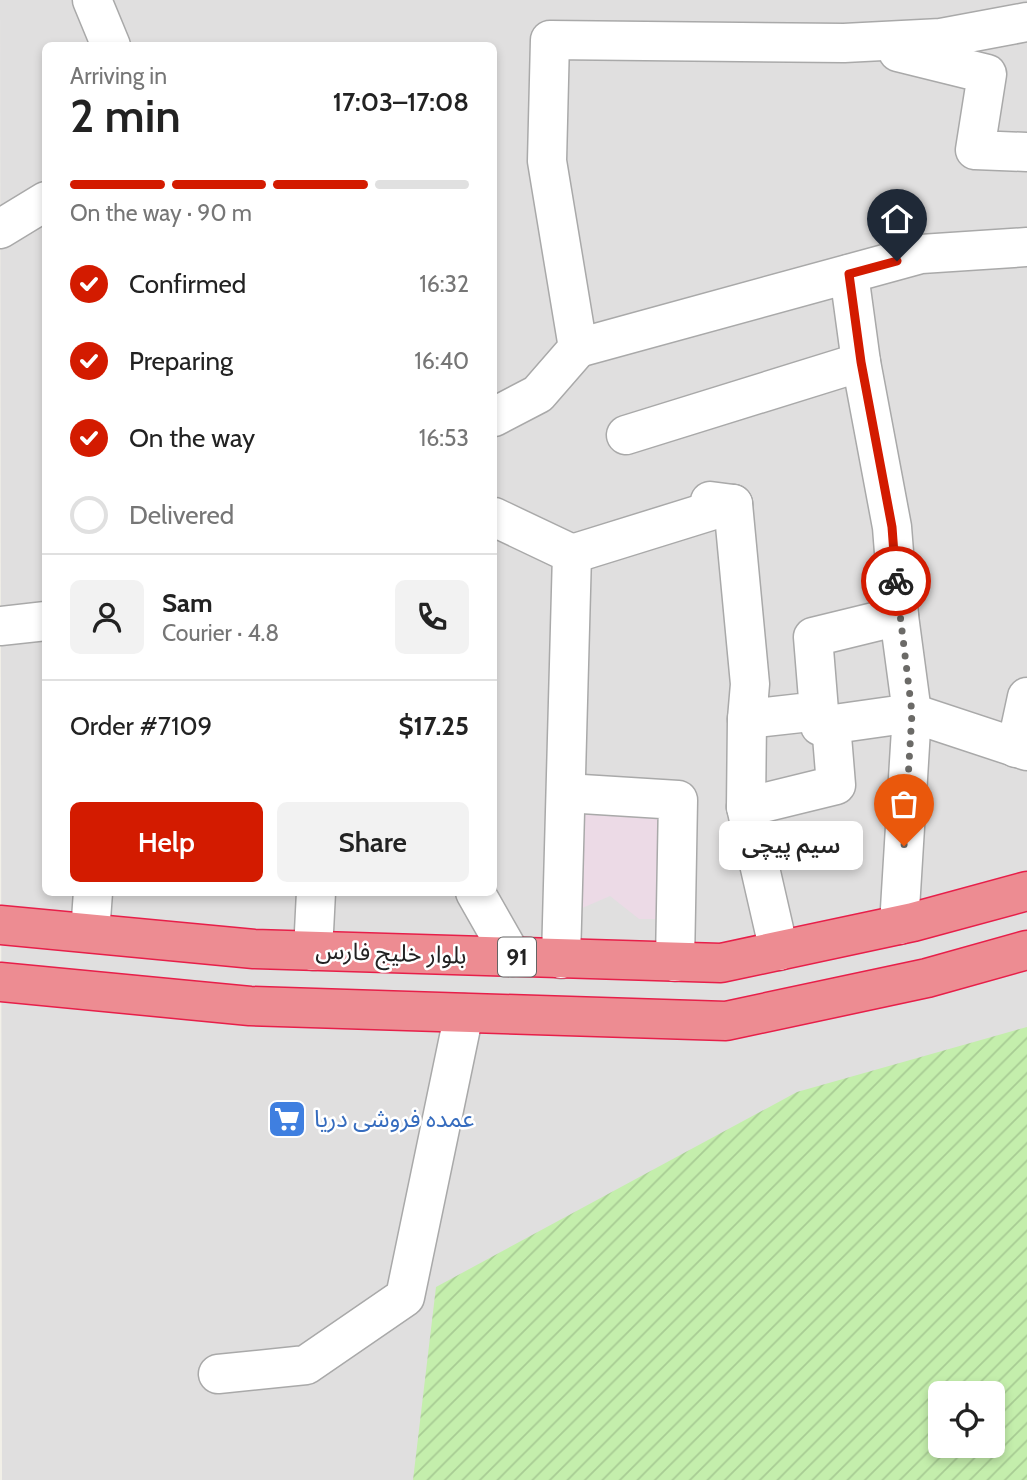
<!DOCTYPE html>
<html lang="en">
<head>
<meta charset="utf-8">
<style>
  body { margin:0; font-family:Cabin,"Noto Sans Arabic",sans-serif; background:#f2f2f2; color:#222; height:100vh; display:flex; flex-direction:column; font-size:26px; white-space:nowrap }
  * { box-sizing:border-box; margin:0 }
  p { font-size:23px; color:#767676 }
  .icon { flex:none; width:38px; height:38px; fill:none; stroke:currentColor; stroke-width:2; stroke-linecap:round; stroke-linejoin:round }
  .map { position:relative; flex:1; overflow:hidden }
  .details { position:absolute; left:42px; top:42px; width:455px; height:854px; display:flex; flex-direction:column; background:#fff; border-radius:10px; box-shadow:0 4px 10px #0003 }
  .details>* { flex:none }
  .controls { position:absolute; left:928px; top:1381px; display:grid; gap:14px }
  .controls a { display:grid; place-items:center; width:77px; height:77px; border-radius:10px; background:#fff; box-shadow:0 4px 10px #0003; font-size:35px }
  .pin { position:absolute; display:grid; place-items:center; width:60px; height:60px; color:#fff; margin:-72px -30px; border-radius:50% 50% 50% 0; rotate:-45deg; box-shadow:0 0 7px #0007 }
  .pin .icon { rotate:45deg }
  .courier { position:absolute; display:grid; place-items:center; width:70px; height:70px; margin:-35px; border:5px solid #d31b00; border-radius:50%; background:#fff; color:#222; box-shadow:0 2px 9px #0007 }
  .bubble { position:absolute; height:49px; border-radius:10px; background:#fff; box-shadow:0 4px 10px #0003; font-size:23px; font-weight:600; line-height:49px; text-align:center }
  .summary em { font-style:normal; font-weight:600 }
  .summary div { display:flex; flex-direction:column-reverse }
  .summary { display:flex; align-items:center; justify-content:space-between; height:119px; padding:0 28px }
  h1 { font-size:46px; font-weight:600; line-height:52px }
  .bar { display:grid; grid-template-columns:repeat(4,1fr); gap:10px 7px; align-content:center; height:84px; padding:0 28px }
  .bar i { height:9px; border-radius:5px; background:#e0e0e0 }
  .bar .on { background:#d31b00 }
  .bar p { grid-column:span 4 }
  .line { display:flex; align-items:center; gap:18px; padding:0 28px; border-top:2px solid #e0e0e0 }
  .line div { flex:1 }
  .round { display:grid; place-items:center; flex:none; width:74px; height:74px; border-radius:10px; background:#f2f2f2 }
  ol { padding:0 28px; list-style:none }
  li { display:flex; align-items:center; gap:21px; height:77px }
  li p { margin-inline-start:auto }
  li .icon { padding:7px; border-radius:50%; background:#d31b00; color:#fff; stroke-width:4 }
  li:last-child { color:#767676 }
  li i { width:38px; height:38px; border:4px solid #e0e0e0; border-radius:50% }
  .button { display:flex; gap:14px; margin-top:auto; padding:14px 28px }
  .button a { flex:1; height:80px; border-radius:10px; background:#d31b00; color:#fff; font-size:28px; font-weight:600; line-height:80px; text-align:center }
  .button a+a { background:#f2f2f2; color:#222 }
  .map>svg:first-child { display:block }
  .residential { fill:#e0dfdf; fill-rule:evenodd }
  .industrial { fill:#ecdae6 }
  .garden { fill:url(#garden-furrows); fill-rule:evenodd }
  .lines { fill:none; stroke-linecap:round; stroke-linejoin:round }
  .minor-casing { stroke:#a9a9a9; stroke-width:41 }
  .highway-casing { stroke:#e71f49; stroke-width:41 }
  .minor { stroke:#fff; stroke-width:38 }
  .highway { stroke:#ed8c92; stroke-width:38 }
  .done { stroke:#6b6a67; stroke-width:7; stroke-dasharray:0 12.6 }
  .route { stroke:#d31b00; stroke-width:9 }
  .labels { text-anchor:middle; stroke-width:5; stroke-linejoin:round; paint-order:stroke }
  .shield { fill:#fff; stroke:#646464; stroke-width:2 }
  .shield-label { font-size:23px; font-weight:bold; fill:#222 }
  .street-label { font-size:24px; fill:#222; stroke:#fff }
  .shop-label { font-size:24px; fill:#366cbe; stroke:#fff; text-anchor:start }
</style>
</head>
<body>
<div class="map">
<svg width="1027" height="1480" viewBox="0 0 1027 1480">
  <defs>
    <pattern id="garden-furrows" width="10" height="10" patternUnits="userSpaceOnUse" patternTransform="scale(1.75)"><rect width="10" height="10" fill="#c4eeac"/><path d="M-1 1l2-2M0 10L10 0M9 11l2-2" fill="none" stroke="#a8cc94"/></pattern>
  </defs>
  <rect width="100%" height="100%" fill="#f2f0e8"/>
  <path class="residential" d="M0,0H1027V1480H2ZM46,46H494V892H46ZM940,1393H992V1446H940Z"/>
  <path class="industrial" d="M580,807L658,812L661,919H639L610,896L580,909Z"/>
  <path class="garden" d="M1027,1027V1480H413L436,1287L797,1092ZM940,1393H992V1446H940Z"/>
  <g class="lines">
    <defs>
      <g id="minor">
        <path d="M92,0L111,46"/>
        <path d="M898,52L987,74L975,150L1027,152"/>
        <path d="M0,229L46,201"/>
        <path d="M578,348L921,254L1027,247"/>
        <path d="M494,417L538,394L578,348L547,161L550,40L844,43L941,38L1027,22"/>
        <path d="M626,435L861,362"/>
        <path d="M710,501L733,504L750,684L747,719L819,711L813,637L899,616"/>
        <path d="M494,517L572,554L561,959"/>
        <path d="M572,554L733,504"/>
        <path d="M0,626L46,621"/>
        <path d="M819,711L820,726L912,713L899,616L892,527L861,362L849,274"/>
        <path d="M747,719L746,807L779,951"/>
        <path d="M1016,748L1027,697"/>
        <path d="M566,793L678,800L675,962"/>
        <path d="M746,807L836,785L831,724"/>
        <path d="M475,892L512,957"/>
        <path d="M899,925L912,713L1027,751"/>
        <path d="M90,933L93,892"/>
        <path d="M313,951L316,892"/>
        <path d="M218,1374L306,1365L405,1297L464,1013"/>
      </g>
      <g id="highway">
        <path d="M0,925L254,949L721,963L913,922L1027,891"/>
        <path d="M0,982L250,1006L726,1021L927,978L1027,950"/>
      </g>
    </defs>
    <use href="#minor" class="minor-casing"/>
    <use href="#highway" class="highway-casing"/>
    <use href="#minor" class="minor"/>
    <use href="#highway" class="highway"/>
  </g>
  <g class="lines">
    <path class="done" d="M896,581L912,713L904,846"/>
    <path class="route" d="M896,581L892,527L861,362L849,274L897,261"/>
  </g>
  <defs>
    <symbol id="supermarket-square" viewBox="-11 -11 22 22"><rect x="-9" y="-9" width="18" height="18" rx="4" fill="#3f7fe0" stroke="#fff"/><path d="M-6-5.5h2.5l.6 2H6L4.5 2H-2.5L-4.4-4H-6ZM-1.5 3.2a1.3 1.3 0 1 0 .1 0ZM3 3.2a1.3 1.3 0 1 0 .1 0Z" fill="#fff"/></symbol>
  </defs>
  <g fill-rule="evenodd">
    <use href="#supermarket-square" x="265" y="1097" width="44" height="44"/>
  </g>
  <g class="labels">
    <rect class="shield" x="498" y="937.5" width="38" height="39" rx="5"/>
    <g class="shield-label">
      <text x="517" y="965">91</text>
    </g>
    <g class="street-label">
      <text transform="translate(391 953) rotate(2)" y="8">بلوار خلیج فارس</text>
    </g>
    <g class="shop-label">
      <text x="314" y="1127">عمده فروشی دریا</text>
    </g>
  </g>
</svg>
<div class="controls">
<a><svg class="icon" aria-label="locate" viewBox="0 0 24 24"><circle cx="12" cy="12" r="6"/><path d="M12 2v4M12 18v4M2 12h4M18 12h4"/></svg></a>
</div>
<div class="pin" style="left:904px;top:846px;background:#ea580c"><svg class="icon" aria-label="bag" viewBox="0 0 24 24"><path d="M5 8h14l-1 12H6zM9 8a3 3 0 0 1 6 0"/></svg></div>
<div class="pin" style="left:897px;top:261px;background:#1f2937"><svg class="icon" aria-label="home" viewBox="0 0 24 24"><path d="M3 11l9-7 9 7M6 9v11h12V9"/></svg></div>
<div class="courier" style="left:896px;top:581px"><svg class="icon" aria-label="bike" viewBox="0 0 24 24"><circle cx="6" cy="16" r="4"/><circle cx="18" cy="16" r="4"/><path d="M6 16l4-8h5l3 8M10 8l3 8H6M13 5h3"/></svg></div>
<div class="bubble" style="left:719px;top:821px;width:144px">سیم پیچی</div>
<section class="details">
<div class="summary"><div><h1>2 min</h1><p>Arriving in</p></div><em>17:03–17:08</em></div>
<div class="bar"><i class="on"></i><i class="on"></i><i class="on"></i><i></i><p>On the way · 90 m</p></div>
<ol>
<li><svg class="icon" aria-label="check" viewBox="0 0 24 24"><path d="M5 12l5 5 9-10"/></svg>Confirmed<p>16:32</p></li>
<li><svg class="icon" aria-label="check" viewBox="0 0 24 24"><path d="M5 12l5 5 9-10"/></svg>Preparing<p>16:40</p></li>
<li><svg class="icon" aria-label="check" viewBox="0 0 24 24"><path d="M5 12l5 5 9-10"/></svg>On the way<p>16:53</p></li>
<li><i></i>Delivered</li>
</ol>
<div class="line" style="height:126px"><a class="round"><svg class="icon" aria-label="person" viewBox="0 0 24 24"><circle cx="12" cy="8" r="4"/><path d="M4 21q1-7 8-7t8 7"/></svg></a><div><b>Sam</b><p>Courier · 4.8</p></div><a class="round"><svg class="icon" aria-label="phone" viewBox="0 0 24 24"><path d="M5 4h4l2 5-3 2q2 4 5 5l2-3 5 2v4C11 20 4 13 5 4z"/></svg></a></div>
<div class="line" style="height:91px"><div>Order #7109</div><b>$17.25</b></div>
<div class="button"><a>Help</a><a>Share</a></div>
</section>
</div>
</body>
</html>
